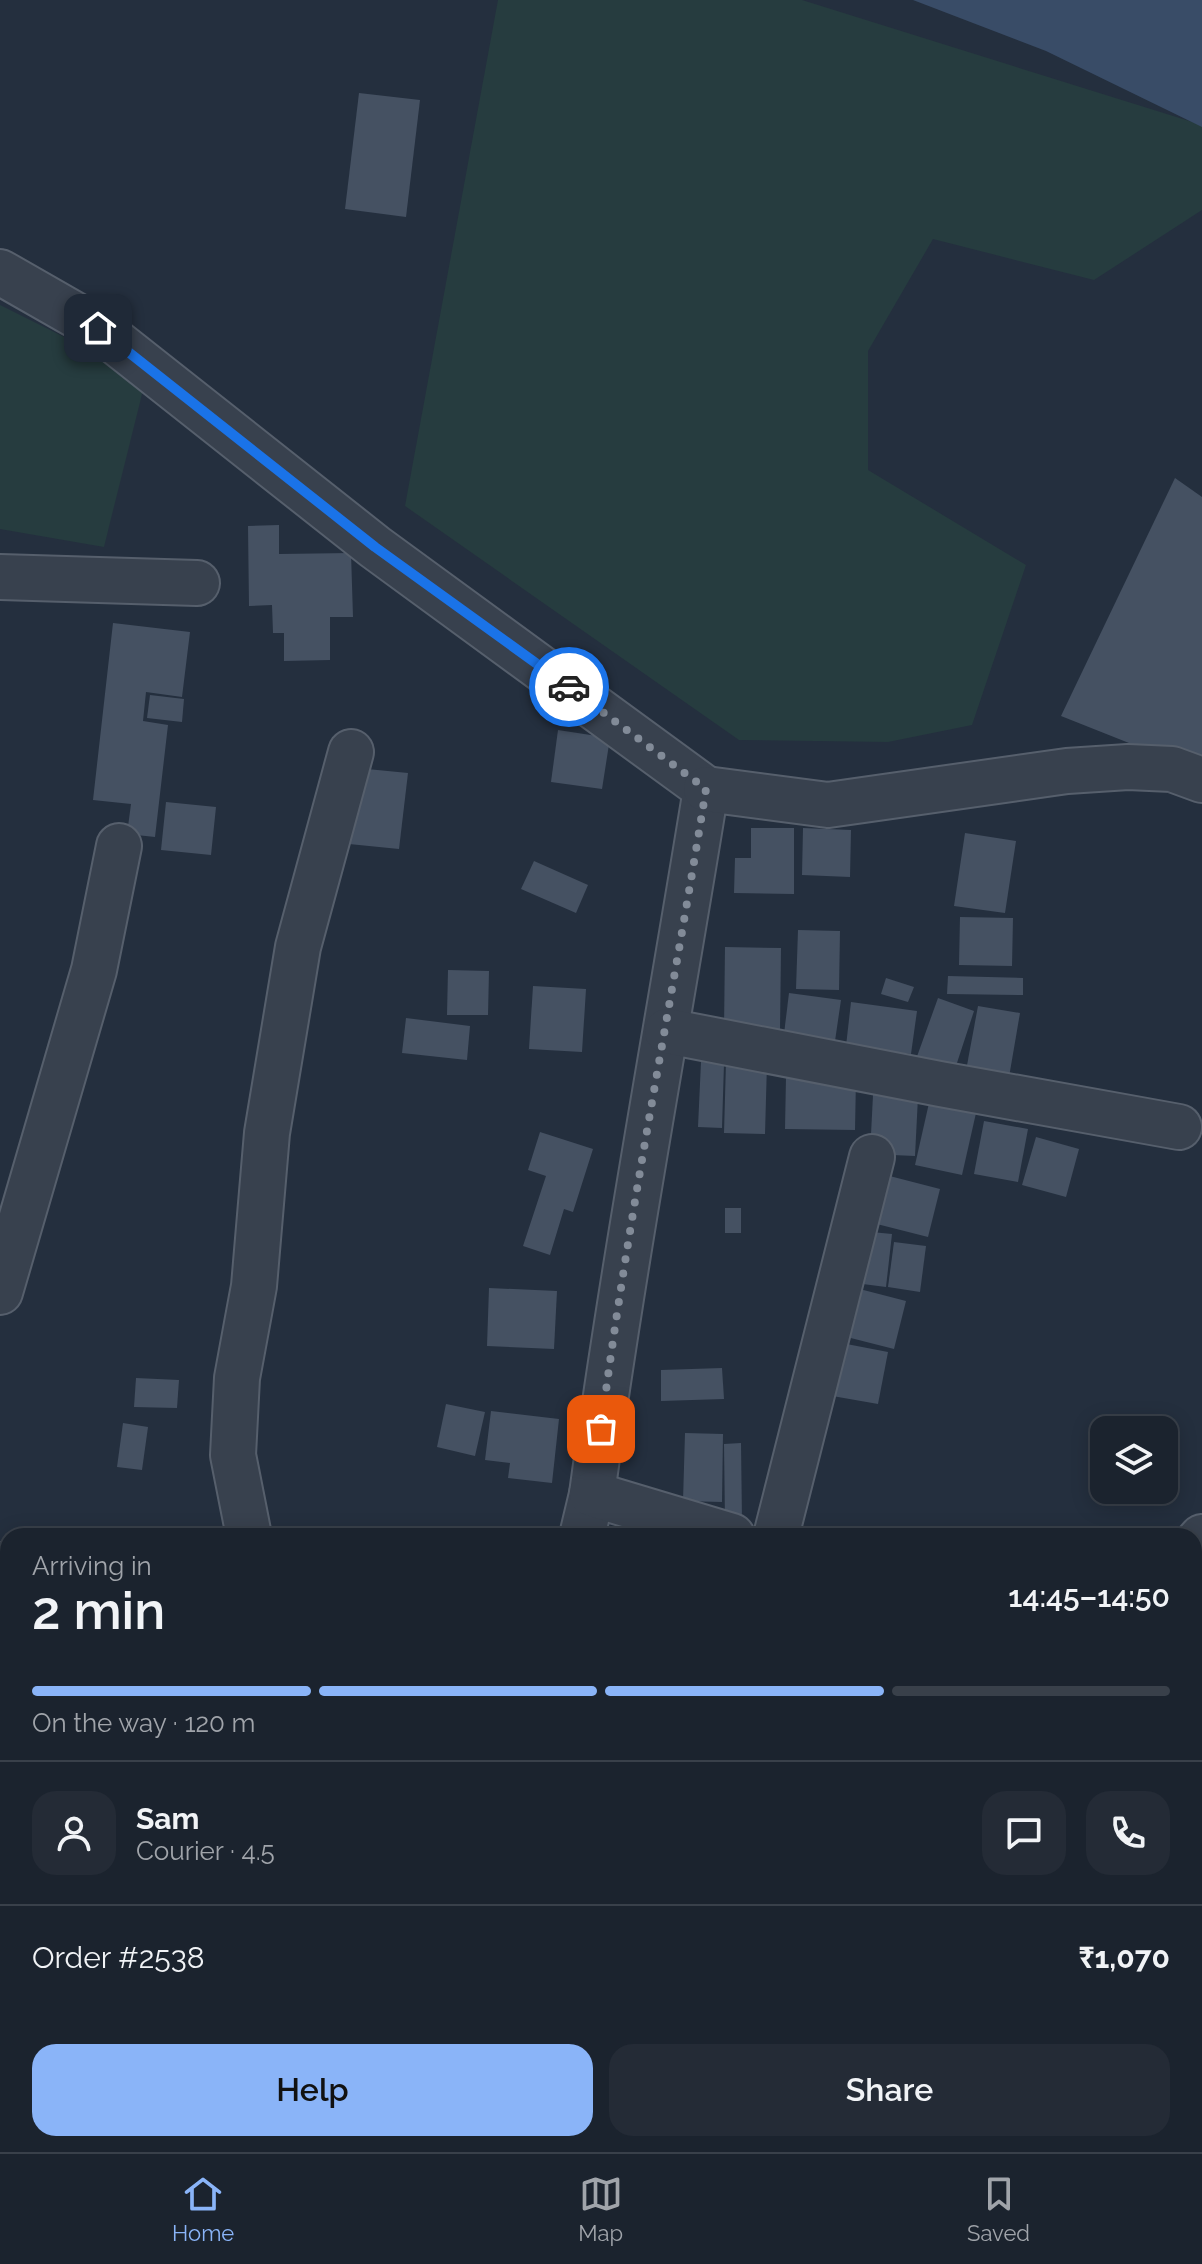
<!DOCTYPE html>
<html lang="en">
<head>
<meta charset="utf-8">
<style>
  body { margin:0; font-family:Raleway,sans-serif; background:#242b36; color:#f1f3f6; height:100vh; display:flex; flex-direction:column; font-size:30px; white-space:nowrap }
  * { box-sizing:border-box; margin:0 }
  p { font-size:26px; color:#a0a4aa }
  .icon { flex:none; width:44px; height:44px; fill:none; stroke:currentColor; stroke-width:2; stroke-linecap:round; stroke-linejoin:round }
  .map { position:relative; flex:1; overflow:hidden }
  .drawer { position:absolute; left:0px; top:1528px; width:1202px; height:624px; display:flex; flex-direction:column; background:#1b232e; border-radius:24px 24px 0 0; box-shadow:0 4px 20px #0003,0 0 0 2px #39404a }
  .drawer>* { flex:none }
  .buttons { position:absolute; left:1090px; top:1416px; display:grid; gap:16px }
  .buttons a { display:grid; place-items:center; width:88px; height:88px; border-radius:16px; background:#1b232e; box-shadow:0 4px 20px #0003,0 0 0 2px #39404a; font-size:40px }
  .pin { position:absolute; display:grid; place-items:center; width:68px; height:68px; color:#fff; margin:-34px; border-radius:16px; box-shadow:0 4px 12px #0006 }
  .courier { position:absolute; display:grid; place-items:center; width:80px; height:80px; margin:-40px; border:6px solid #1a73e8; border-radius:50%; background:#fff; color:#222; box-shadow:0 2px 10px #0007 }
  .head em { font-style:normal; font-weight:600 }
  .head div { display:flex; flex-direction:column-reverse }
  .head { display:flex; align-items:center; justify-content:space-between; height:136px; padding:0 32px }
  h1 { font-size:52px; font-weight:600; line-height:60px }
  .bar { display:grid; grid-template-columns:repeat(4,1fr); gap:12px 8px; align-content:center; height:96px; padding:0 32px }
  .bar i { height:10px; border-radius:6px; background:#39404a }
  .bar .on { background:#8ab4f8 }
  .bar p { grid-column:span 4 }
  .line { display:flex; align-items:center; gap:20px; padding:0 32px; border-top:2px solid #39404a }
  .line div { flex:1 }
  .round { display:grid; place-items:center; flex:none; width:84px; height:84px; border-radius:24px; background:#242b36 }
  .cta { display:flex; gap:16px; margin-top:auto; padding:16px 32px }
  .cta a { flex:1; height:92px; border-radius:24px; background:#8ab4f8; color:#111; font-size:32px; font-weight:600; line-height:92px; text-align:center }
  .cta a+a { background:#242b36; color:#f1f3f6 }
  .menu { display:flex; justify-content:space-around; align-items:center; height:112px; border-top:2px solid #39404a; background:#1b232e; font-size:22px; color:#a0a4aa }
  .menu a { display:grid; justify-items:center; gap:4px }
  .menu .on { color:#8ab4f8 }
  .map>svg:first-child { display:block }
  .green { fill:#263c3f }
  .water { fill:#394c67 }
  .building { fill:#455162 }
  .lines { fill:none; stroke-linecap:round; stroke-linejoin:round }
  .minor-casing { stroke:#565f6c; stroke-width:48 }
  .minor { stroke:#38414e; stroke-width:44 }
  .done { stroke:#828b98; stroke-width:8; stroke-dasharray:0 14.4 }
  .route { stroke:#1a73e8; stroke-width:10 }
</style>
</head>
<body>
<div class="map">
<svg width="1202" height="2152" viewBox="0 0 1202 2152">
  <rect width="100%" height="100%" fill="#242f3e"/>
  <g class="green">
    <path d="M498,0H802L1202,125V210L1094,280L933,239L868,351V470L1026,565L972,725L888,742L739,740L405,506Z"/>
    <path d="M0,305L146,378L104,547L0,529Z"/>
  </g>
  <g class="water">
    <path d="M913,0H1202V127L1046,51Z"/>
    <path d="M1202,1647V1916L1194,1920V1655Z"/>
    <path d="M881,2144H1027L1026,2152H881Z"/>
  </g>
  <g class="building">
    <path d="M359,93L420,100L406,217L345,209Z"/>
    <path d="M1175,478L1202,497V772L1061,716Z"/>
    <path d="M279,525V554L351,553L353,617H330V660L284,661V633H273L272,605L249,606L248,526Z"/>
    <path d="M113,623L190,632L182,697L146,692L143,721L168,725L155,837L127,834L131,804L93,800Z"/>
    <path d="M150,695L184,699L182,722L147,718Z"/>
    <path d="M558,730L610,738L602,789L551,782Z"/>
    <path d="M357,768L408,773L399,849L349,844Z"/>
    <path d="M166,802L216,807L211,855L161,850Z"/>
    <path d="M751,828H794V894L734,893L735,858H751Z"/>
    <path d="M803,828L851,830L850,877L802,875Z"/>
    <path d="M965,833L1016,841L1005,913L954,906Z"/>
    <path d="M534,861L588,885L576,913L521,889Z"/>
    <path d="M960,917L1013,918L1012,966L959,965Z"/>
    <path d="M798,930L840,931L839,990L796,989Z"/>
    <path d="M725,947L781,948L780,1031H724Z"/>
    <path d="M448,970L489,971L488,1015H447Z"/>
    <path d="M948,976L1023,978V995L947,994Z"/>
    <path d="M886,978L914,987L908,1002L881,994Z"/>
    <path d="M533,986L586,989L582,1052L529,1049Z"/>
    <path d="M789,993L841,1000L835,1041L784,1034Z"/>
    <path d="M938,998L974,1011L953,1075L915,1062Z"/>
    <path d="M851,1002L917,1011L911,1054L846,1046Z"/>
    <path d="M978,1006L1020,1013L1008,1083L965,1076Z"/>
    <path d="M406,1018L470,1026L467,1060L402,1053Z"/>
    <path d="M701,1062L724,1063L722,1128L698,1127Z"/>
    <path d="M726,1062L767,1063L765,1134L724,1133Z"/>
    <path d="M786,1077L856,1078L855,1130L785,1129Z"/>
    <path d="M873,1095L918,1097L915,1156L870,1154Z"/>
    <path d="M929,1103L976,1113L962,1175L915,1165Z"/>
    <path d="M984,1121L1028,1129L1018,1182L974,1174Z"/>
    <path d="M540,1132L593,1149L573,1212L564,1209L550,1255L523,1246L546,1176L528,1170Z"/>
    <path d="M1036,1137L1079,1149L1066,1197L1022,1185Z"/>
    <path d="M878,1173L940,1189L928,1237L865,1221Z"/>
    <rect x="725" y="1208" width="16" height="25"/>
    <path d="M861,1231L892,1234L886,1287L855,1283Z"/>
    <path d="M894,1242L926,1246L920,1292L888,1287Z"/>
    <path d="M848,1286L906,1301L894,1349L835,1334Z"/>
    <path d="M489,1288L557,1291L554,1349L487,1346Z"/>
    <path d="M831,1341L888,1352L878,1404L821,1394Z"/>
    <path d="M722,1368L724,1399L661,1401V1370Z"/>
    <path d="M136,1378L179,1380L177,1408L134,1407Z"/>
    <path d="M446,1404L485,1412L475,1456L437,1447Z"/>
    <path d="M491,1411L559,1419L552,1483L508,1478L510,1463L485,1460Z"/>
    <path d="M123,1423L148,1427L142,1470L117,1467Z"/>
    <path d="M685,1433L723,1434L722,1502L683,1501Z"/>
    <path d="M741,1443L742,1522H725L724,1444Z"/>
    <path d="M165,1526L217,1531V1536H164Z"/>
    <path d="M529,2144H553L569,2152H524Z"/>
  </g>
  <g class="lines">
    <defs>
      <g id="minor">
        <path d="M0,272L98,328L375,547L706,789C668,1024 624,1258 592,1494L582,1536"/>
        <path d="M0,577L197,583"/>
        <path d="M706,789L828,805L1067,771L1128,767L1172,769L1202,780"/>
        <path d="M667,1031L940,1084L1179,1127"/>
        <path d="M0,1292L94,970L119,846"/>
        <path d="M592,1494L732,1536"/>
        <path d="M249,1536L233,1455L237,1378L254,1286L267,1133L298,947L351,752"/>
        <path d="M776,1536L872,1157"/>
        <path d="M1194,1546L1202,1537"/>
        <path d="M0,1565L8,1570"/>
        <path d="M387,2144L399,2152"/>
        <path d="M156,2152L166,2144"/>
      </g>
    </defs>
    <use href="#minor" class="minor-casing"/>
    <use href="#minor" class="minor"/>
  </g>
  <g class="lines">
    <path class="done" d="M569,687L706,789C672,1002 628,1215 601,1429"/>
    <path class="route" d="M98,328L375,547L569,687"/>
  </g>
</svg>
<div class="buttons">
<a><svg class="icon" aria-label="layers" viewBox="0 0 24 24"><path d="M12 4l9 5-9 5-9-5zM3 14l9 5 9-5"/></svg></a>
</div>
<div class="pin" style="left:601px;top:1429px;background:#ea580c"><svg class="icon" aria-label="bag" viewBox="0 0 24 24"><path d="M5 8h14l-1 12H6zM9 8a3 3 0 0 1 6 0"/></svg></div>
<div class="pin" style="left:98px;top:328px;background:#1f2937"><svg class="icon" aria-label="home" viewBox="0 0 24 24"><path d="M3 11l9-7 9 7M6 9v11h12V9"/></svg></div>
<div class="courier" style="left:569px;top:687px"><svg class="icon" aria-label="car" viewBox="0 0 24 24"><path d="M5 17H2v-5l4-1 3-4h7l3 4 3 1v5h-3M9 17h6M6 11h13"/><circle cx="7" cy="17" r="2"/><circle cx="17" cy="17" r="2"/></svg></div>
<section class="drawer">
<div class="head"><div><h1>2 min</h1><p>Arriving in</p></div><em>14:45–14:50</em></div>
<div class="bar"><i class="on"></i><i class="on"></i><i class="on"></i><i></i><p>On the way · 120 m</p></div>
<div class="line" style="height:144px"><a class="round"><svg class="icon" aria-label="person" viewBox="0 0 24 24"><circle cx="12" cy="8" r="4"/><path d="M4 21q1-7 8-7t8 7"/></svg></a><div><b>Sam</b><p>Courier · 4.5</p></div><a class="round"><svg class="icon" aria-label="chat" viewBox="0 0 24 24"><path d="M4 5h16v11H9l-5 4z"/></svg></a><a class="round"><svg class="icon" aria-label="phone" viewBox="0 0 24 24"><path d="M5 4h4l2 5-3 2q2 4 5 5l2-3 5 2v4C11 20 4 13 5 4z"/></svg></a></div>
<div class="line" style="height:104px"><div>Order #2538</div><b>₹1,070</b></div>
<div class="cta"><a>Help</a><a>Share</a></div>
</section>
</div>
<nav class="menu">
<a class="on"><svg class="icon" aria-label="home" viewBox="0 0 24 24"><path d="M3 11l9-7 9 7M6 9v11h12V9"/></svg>Home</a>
<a><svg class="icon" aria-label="map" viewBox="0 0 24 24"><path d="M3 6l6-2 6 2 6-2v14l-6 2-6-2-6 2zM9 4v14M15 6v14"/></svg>Map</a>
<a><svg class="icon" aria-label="saved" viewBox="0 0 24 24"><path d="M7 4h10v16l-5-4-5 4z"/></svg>Saved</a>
</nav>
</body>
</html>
